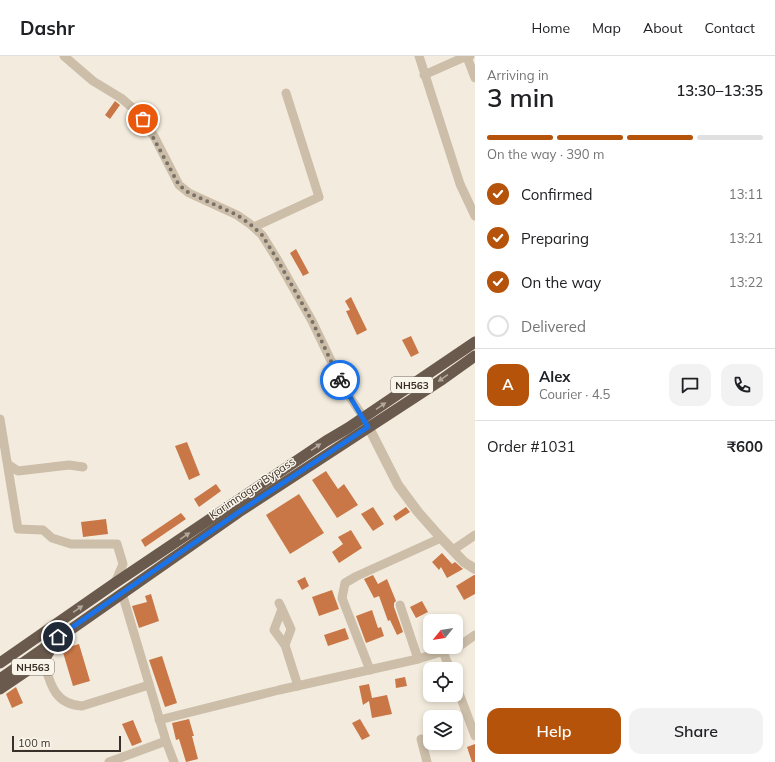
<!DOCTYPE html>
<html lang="en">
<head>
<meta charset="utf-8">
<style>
  body { margin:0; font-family:Mulish,sans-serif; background:#f2f2f2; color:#202124; height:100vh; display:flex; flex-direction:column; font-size:15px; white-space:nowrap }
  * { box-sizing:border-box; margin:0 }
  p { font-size:13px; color:#757577 }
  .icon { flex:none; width:22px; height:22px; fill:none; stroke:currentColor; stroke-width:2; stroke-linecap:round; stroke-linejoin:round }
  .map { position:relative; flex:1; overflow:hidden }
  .sheet { display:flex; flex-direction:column; background:#fff; width:300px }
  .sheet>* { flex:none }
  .needle { width:26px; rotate:240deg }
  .tools { position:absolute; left:423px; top:558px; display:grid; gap:8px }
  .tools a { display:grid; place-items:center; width:40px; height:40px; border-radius:8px; background:#fff; box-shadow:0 2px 6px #0003; font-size:20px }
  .scale { position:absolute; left:12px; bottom:10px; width:109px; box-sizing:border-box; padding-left:4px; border:2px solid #393029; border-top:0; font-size:11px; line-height:14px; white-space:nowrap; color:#393029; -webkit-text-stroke:3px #faf5eb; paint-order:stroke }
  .pin { position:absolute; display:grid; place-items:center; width:34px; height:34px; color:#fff; margin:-17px; border:2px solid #fff; border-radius:50%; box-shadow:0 1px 4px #0007 }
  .courier { position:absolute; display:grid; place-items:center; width:40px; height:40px; margin:-20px; border:3px solid #1a73e8; border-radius:50%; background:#fff; color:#222; box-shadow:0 1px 5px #0007 }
  .head em { font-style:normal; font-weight:600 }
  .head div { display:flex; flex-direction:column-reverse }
  .head { display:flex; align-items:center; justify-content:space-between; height:68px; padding:0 12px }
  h1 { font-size:26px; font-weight:600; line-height:30px }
  .bar { display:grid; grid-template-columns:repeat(4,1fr); gap:6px 4px; align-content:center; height:48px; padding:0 12px }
  .bar i { height:5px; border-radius:3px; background:#e0e0e0 }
  .bar .on { background:#b45309 }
  .bar p { grid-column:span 4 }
  .line { display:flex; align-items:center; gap:10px; padding:0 12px; border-top:1px solid #e0e0e0 }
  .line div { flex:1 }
  .round { display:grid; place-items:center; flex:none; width:42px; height:42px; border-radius:12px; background:#f2f2f2 }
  ol { padding:0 12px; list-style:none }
  li { display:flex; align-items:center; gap:12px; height:44px }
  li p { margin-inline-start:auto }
  li .icon { padding:4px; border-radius:50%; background:#b45309; color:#fff; stroke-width:4 }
  li:last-child { color:#757577 }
  li i { width:22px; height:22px; border:2px solid #e0e0e0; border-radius:50% }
  .action { display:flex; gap:8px; margin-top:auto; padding:8px 12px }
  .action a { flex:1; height:46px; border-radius:12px; background:#b45309; color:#fff; font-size:16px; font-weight:600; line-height:46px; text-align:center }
  .action a+a { background:#f2f2f2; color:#202124 }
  header { display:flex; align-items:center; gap:24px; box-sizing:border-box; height:56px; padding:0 20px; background:#fff; border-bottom:1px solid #e0e0e0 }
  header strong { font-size:19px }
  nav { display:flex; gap:22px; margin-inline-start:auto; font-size:14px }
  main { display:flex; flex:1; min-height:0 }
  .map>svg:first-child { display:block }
  .building { fill:#c97747 }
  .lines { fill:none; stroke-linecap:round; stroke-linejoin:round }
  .minor { stroke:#ccbea9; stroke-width:9 }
  .tertiary { stroke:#ccbea9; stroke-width:10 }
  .trunk { stroke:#6a5a4d; stroke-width:11 }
  .oneway { fill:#b2a89c }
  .done { stroke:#7a7268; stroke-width:4; stroke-dasharray:0 7.2 }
  .route { stroke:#1a73e8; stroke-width:5 }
  .labels { text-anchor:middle; stroke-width:3; stroke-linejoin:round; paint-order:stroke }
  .shield { fill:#faf5eb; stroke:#736b63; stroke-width:1 }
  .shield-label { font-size:10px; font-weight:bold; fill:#393029 }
  .street-label { font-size:11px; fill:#393029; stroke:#faf5eb }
</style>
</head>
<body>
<header>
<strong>Dashr</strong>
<nav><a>Home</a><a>Map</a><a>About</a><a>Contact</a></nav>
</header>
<main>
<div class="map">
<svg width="475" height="706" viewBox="0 0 475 706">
  <rect width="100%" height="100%" fill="#f3ecde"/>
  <g class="building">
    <path d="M115,45L120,49L110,63L105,59Z"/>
    <path d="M296,193L309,217L303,220L290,197Z"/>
    <path d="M351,241L367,274L357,279L346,255L350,254L345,245Z"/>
    <path d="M411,280L419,297L411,301L402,284Z"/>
    <path d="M187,386L200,419L189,424L175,390Z"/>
    <path d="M326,415L338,433L344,428L358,449L337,462L312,424Z"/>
    <path d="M216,428L221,435L199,451L194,443Z"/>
    <path d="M299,438L324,477L290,498L266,459Z"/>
    <path d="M373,451L384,468L373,475L361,458Z"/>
    <path d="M406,451L410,456L396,465L393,460Z"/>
    <path d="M181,457L186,463L145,491L141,484Z"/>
    <path d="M106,463L108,478L83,481L81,466Z"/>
    <path d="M351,474L362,492L339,507L332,496L343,488L338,481Z"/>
    <path d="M442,497L452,508L455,506L463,513L447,522L441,511L439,514L432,506Z"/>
    <path d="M373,519L378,528L387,523L396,545L394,547V551L403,576L397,579L390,564L388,565L379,540L374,542L364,523Z"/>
    <path d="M474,519H475V538L464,544L456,530Z"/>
    <path d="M305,521L309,530L302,534L297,525Z"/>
    <path d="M332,534L339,553L319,560L312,541Z"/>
    <path d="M151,538L159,565L139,572L132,550L147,546L145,540Z"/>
    <path d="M422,545L428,556L416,562L410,551Z"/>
    <path d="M372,554L378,572L381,571L384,580L366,587L356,560Z"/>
    <path d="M345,572L349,583L328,590L324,579Z"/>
    <path d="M79,588L90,625L73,630L62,593Z"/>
    <path d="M162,600L177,647L165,651L149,604Z"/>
    <path d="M405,621L407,630L396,632L395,623Z"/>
    <path d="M369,628L372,642L387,639L392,658L372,662L369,645L363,649L359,630Z"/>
    <path d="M16,631L23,647L12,652L6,638Z"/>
    <path d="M189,663L194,680H192L198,703L186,706L179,683L176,684L172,667Z"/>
    <path d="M360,663L370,680L362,684L352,667Z"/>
    <path d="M133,664L142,686L132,690L122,668Z"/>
    <path d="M475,688V706H472L467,691Z"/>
  </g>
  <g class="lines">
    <g class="minor">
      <path d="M64,0L93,25L121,42L135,54L143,63L155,82L179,129L189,137L237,159L250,168L262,179L277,203L312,265L345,334L364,362"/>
      <path d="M419,0L460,128L475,160"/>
      <path d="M470,0L467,1L475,22"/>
      <path d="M424,19L467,0"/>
      <path d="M254,171L319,141L286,37"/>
      <path d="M0,363L18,473L43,474L52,482L71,488H117L123,508L115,527"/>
      <path d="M9,409L18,415L69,409L83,411"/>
      <path d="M453,494L475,479"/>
      <path d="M279,547L282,553L274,574L285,589L291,573L282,553"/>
      <path d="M400,549L418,603L458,591L475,579"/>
      <path d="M285,589L298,630"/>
      <path d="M443,596L450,613"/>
      <path d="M43,603C50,626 53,648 82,650L149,629"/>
      <path d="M370,614L342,542L345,527L357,520L441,482"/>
      <path d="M456,629L475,680"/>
      <path d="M159,664L279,634L418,603"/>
      <path d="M421,683L427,706"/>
      <path d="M166,685L174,706"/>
      <path d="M109,706L166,685L122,537"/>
    </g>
    <path class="tertiary" d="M366,366L398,429L418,456L441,482L464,506L475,513"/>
    <g class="trunk">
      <path d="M0,607L115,527L326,385L348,372L475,286"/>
      <path d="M0,623L239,456L440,325L475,300"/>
      <path d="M0,633L34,610L47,599L56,585"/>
    </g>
  </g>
  <defs><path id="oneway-solid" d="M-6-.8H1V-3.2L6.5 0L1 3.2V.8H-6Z"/></defs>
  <g class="oneway">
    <use href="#oneway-solid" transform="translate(443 322) rotate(145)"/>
    <use href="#oneway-solid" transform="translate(381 350) rotate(-34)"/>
    <use href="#oneway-solid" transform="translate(316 391) rotate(-34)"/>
    <use href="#oneway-solid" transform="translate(185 480) rotate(-34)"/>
    <use href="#oneway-solid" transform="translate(78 553) rotate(-35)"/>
  </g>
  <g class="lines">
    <path class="done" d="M143,63L179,129L189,137L237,159L250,168L262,179L277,203L312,265L340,324"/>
    <path class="route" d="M58,581L239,456L368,371L340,324"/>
  </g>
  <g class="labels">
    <g class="shield">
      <rect x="391" y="321" width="42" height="16" rx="3"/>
      <rect x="12" y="603" width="42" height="16" rx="3"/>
    </g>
    <g class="shield-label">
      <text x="412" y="333">NH563</text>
      <text x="33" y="615">NH563</text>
    </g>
    <g class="street-label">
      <text transform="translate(252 432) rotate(-34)" y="4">Karimnagar Bypass</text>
    </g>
  </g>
</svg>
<div class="tools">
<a><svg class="needle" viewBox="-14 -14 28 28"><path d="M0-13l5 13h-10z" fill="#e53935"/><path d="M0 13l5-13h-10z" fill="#757577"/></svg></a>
<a><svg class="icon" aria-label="locate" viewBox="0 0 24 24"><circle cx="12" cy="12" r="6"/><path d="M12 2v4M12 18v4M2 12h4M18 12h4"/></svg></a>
<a><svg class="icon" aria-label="layers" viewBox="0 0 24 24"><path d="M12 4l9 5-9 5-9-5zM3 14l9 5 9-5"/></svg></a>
</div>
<div class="scale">100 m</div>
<div class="pin" style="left:143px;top:63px;background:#ea580c"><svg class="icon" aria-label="bag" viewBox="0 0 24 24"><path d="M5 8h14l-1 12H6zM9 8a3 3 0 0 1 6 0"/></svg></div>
<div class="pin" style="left:58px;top:581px;background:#1f2937"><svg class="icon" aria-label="home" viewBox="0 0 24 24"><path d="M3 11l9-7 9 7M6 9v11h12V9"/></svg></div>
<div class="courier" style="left:340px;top:324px"><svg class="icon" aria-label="bike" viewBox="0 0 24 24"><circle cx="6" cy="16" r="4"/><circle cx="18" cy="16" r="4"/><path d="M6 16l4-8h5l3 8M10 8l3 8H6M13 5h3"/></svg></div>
</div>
<section class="sheet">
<div class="head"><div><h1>3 min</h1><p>Arriving in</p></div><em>13:30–13:35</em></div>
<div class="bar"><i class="on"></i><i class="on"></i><i class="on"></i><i></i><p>On the way · 390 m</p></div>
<ol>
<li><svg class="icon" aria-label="check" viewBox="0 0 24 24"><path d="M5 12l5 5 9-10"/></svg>Confirmed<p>13:11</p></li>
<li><svg class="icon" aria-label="check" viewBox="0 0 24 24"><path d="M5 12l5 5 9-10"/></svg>Preparing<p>13:21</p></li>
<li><svg class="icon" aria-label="check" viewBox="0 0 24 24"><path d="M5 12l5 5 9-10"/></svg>On the way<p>13:22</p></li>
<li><i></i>Delivered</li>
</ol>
<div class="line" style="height:72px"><b class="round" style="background:#b45309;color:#fff">A</b><div><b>Alex</b><p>Courier · 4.5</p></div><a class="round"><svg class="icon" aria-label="chat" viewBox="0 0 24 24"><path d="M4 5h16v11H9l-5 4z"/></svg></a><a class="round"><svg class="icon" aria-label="phone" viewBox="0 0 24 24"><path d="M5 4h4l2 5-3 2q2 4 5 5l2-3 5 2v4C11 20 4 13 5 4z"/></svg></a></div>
<div class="line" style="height:52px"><div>Order #1031</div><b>₹600</b></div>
<div class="action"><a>Help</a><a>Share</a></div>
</section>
</main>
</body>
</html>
